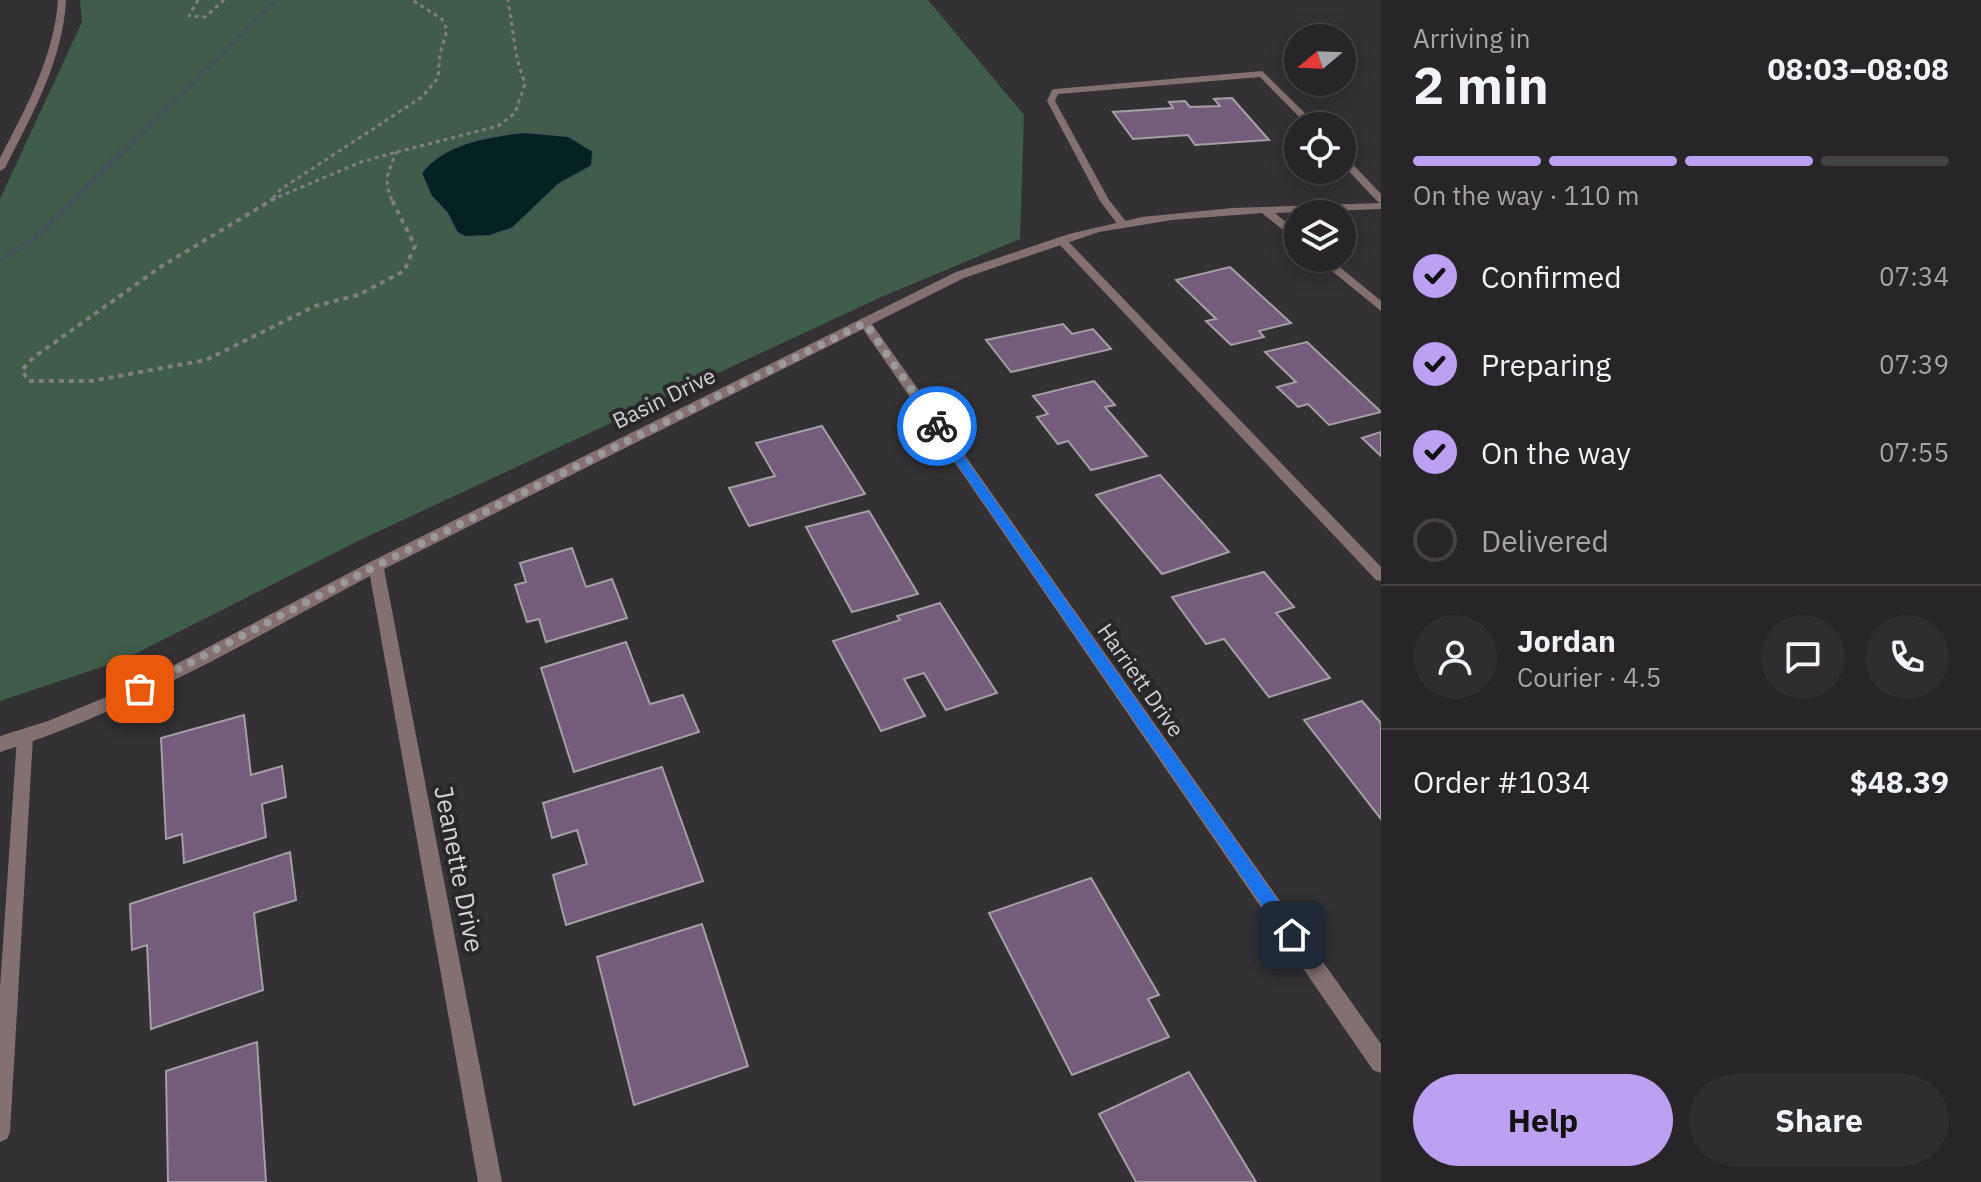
<!DOCTYPE html>
<html lang="en">
<head>
<meta charset="utf-8">
<style>
  body { margin:0; font-family:"IBM Plex Sans",sans-serif; background:#2f2d30; color:#f1f3f6; height:100vh; display:flex; flex-direction:column; font-size:30px; white-space:nowrap }
  * { box-sizing:border-box; margin:0 }
  p { font-size:26px; color:#a4a5a8 }
  .icon { flex:none; width:44px; height:44px; fill:none; stroke:currentColor; stroke-width:2; stroke-linecap:round; stroke-linejoin:round }
  .map { position:relative; flex:1; overflow:hidden }
  .sheet { display:flex; flex-direction:column; background:#272528; width:600px }
  .sheet>* { flex:none }
  .needle { width:52px; rotate:251deg }
  .buttons { position:absolute; left:1284px; top:24px; display:grid; gap:16px }
  .buttons a { display:grid; place-items:center; width:72px; height:72px; border-radius:50%; background:#272528; box-shadow:0 4px 20px #0003,0 0 0 2px #434245; font-size:40px }
  .pin { position:absolute; display:grid; place-items:center; width:68px; height:68px; color:#fff; margin:-34px; border-radius:16px; box-shadow:0 4px 12px #0006 }
  .courier { position:absolute; display:grid; place-items:center; width:80px; height:80px; margin:-40px; border:6px solid #1a73e8; border-radius:50%; background:#fff; color:#222; box-shadow:0 2px 10px #0007 }
  .head em { font-style:normal; font-weight:700 }
  .head div { display:flex; flex-direction:column-reverse }
  .head { display:flex; align-items:center; justify-content:space-between; height:136px; padding:0 32px }
  h1 { font-size:52px; font-weight:700; line-height:60px }
  .bar { display:grid; grid-template-columns:repeat(4,1fr); gap:12px 8px; align-content:center; height:96px; padding:0 32px }
  .bar i { height:10px; border-radius:6px; background:#434245 }
  .bar .active { background:#bca0f2 }
  .bar p { grid-column:span 4 }
  .line { display:flex; align-items:center; gap:20px; padding:0 32px; border-top:2px solid #434245 }
  .line div { flex:1 }
  .round { display:grid; place-items:center; flex:none; width:84px; height:84px; border-radius:42px; background:#2f2d30 }
  ol { padding:0 32px; list-style:none }
  li { display:flex; align-items:center; gap:24px; height:88px }
  li p { margin-inline-start:auto }
  li .icon { padding:8px; border-radius:50%; background:#bca0f2; color:#111; stroke-width:4 }
  li:last-child { color:#a4a5a8 }
  li i { width:44px; height:44px; border:4px solid #434245; border-radius:50% }
  .button { display:flex; gap:16px; margin-top:auto; padding:16px 32px }
  .button a { flex:1; height:92px; border-radius:48px; background:#bca0f2; color:#111; font-size:32px; font-weight:700; line-height:92px; text-align:center }
  .button a+a { background:#2f2d30; color:#f1f3f6 }
  main { display:flex; flex:1; min-height:0 }
  .map>svg:first-child { display:block }
  .green { fill:#3f5d48 }
  .water { fill:#052222; stroke:#435657; stroke-width:2 }
  .lines { fill:none; stroke-linecap:round; stroke-linejoin:round }
  .stream { fill:#435657; fill-rule:evenodd }
  .building { fill:#755c7c; stroke:#a39fa4; stroke-width:2 }
  .path-far1 { stroke:#817e82; stroke-width:3; stroke-dasharray:4 4; stroke-linecap:butt }
  .path { stroke:#817e82; stroke-width:4; stroke-dasharray:5 5; stroke-linecap:butt }
  .service { fill:#847071; fill-rule:evenodd }
  .minor { fill:#847071; fill-rule:evenodd }
  .route { fill:#1a73e8 }
  .done { stroke:#9b999c; stroke-width:8; stroke-dasharray:0 14.4 }
  .labels { text-anchor:middle; stroke-width:8; stroke-linejoin:round; paint-order:stroke }
  .street-label { font-size:22px; fill:#d3d1d4; stroke:#2a272b }
  .near-street-label { font-size:26px; fill:#d3d1d4; stroke:#2a272b }
</style>
</head>
<body>
<main>
<div class="map">
<svg width="1381" height="1182" viewBox="0 0 1381 1182">
  <rect width="100%" height="100%" fill="#343135"/>
  <path class="green" d="M80,0H928L1024,115L1020,239L879,298L360,540L123,660L0,701V199L82,22Z"/>
  <path class="water" d="M524,132L568,136L593,151L592,166L559,184L513,228L490,236L465,237L457,233L447,213L431,196L421,173C443,143 489,136 524,132Z"/>
  <g class="lines">
    <path class="stream" d="M273,0H279L36,242L0,262V256L30,238Z"/>
  </g>
  <g class="building">
    <path d="M1232,98L1269,140L1195,145L1188,135L1133,139L1113,112L1173,108L1169,102L1185,101L1190,107L1220,106L1214,99Z"/>
    <path d="M1230,267L1291,323L1259,331L1264,337L1231,345L1206,321L1216,319L1176,280Z"/>
    <path d="M1063,324L1072,334L1093,329L1111,349L1011,372L986,340Z"/>
    <path d="M1307,342L1381,412L1329,425L1308,404L1298,407L1277,387L1296,382L1265,352Z"/>
    <path d="M1094,381L1115,405L1105,407L1147,456L1091,470L1068,441L1058,444L1037,417L1048,414L1033,396Z"/>
    <path d="M822,426L865,494L749,526L729,488L775,476L756,443Z"/>
    <path d="M1381,432V456L1362,438Z"/>
    <path d="M1160,475L1229,552L1162,574L1096,495Z"/>
    <path d="M869,511L918,594L852,612L806,527Z"/>
    <path d="M572,548L586,587L612,579L627,618L546,642L539,619L527,622L515,585L526,582L520,563Z"/>
    <path d="M1264,572L1294,607L1276,613L1330,678L1269,697L1224,639L1206,644L1172,597Z"/>
    <path d="M940,603L997,693L946,710L924,673L904,679L925,716L881,731L833,641L900,620L897,616Z"/>
    <path d="M626,642L650,704L683,695L699,732L574,772L541,668Z"/>
    <path d="M1362,701L1381,723V819L1304,720Z"/>
    <path d="M244,715L251,775L282,766L286,797L262,804L266,837L184,863L182,834L166,839L161,738Z"/>
    <path d="M662,767L703,881L566,925L553,875L587,864L577,830L552,838L543,803Z"/>
    <path d="M290,852L296,900L254,913L263,990L151,1029L147,945L132,950L130,904Z"/>
    <path d="M1091,878L1159,995L1148,999L1169,1037L1072,1075L989,913Z"/>
    <path d="M702,924L748,1066L634,1105L597,957Z"/>
    <path d="M257,1042L266,1182H168L166,1071Z"/>
    <path d="M1189,1072L1256,1182H1136L1099,1114Z"/>
  </g>
  <g class="lines">
    <g class="path-far1">
      <path d="M198,0L189,16L205,17L224,0"/>
      <path d="M397,152L498,126L515,113L525,84L517,59L508,0"/>
      <path d="M273,198L281,189L422,97L438,78L440,54L447,30L442,19L412,0"/>
      <path d="M271,200L361,162L397,152"/>
      <path d="M392,200C383,181 388,170 397,152"/>
    </g>
    <path class="path" d="M275,198L162,266L34,357L22,370L28,381H91L206,360L315,306L358,295L404,271L415,246L391,198"/>
    <g class="service">
      <path d="M1262,71L1318,126H1308L1260,77L1058,94L1055,101L1109,200L1128,224L1123,227L1119,226L1100,201L1047,101L1052,90L1055,89Z"/>
      <path d="M1342,155L1345,156L1381,194V203L1378,202L1342,164Z"/>
      <path d="M1061,237L1065,238L1381,567V581L1376,580L1057,242V238Z"/>
      <path d="M25,730L30,732L33,737L10,1132L7,1139L0,1142V988L17,737L20,732Z"/>
    </g>
    <g class="minor">
      <path d="M58,0H66C63,60 32,115 5,168L0,171V158C26,108 54,57 58,0Z"/>
      <path d="M1381,203V209L1275,213L1298,232V242L1262,213L1172,220L1099,232L964,278L872,324L1381,1044V1073L1373,1070L863,329L384,569L502,1182H478L370,576C246,642 135,709 0,752V736L48,721L140,683L370,562L956,272L1069,234L1142,217L1232,208Z"/>
      <path d="M1316,258H1329L1381,301V311Z"/>
    </g>
  </g>
  <path class="route" d="M937,422L941,424L1298,929V940H1286L933,429V424Z"/>
  <g class="lines">
    <path class="done" d="M140,689L376,566L865,323L937,426"/>
  </g>
  <g class="labels">
    <g class="street-label">
      <text transform="translate(664 398) rotate(-26)" y="8">Basin Drive</text>
      <text transform="translate(1141 680) rotate(55)" y="8">Harriett Drive</text>
    </g>
    <g class="near-street-label">
      <text transform="translate(459 869) rotate(79)" y="9">Jeanette Drive</text>
    </g>
  </g>
</svg>
<div class="buttons">
<a><svg class="needle" viewBox="-14 -14 28 28"><path d="M0-13l5 13h-10z" fill="#e53935"/><path d="M0 13l5-13h-10z" fill="#a4a5a8"/></svg></a>
<a><svg class="icon" aria-label="locate" viewBox="0 0 24 24"><circle cx="12" cy="12" r="6"/><path d="M12 2v4M12 18v4M2 12h4M18 12h4"/></svg></a>
<a><svg class="icon" aria-label="layers" viewBox="0 0 24 24"><path d="M12 4l9 5-9 5-9-5zM3 14l9 5 9-5"/></svg></a>
</div>
<div class="pin" style="left:140px;top:689px;background:#ea580c"><svg class="icon" aria-label="bag" viewBox="0 0 24 24"><path d="M5 8h14l-1 12H6zM9 8a3 3 0 0 1 6 0"/></svg></div>
<div class="pin" style="left:1292px;top:935px;background:#1f2937"><svg class="icon" aria-label="home" viewBox="0 0 24 24"><path d="M3 11l9-7 9 7M6 9v11h12V9"/></svg></div>
<div class="courier" style="left:937px;top:426px"><svg class="icon" aria-label="bike" viewBox="0 0 24 24"><circle cx="6" cy="16" r="4"/><circle cx="18" cy="16" r="4"/><path d="M6 16l4-8h5l3 8M10 8l3 8H6M13 5h3"/></svg></div>
</div>
<section class="sheet">
<div class="head"><div><h1>2 min</h1><p>Arriving in</p></div><em>08:03–08:08</em></div>
<div class="bar"><i class="active"></i><i class="active"></i><i class="active"></i><i></i><p>On the way · 110 m</p></div>
<ol>
<li><svg class="icon" aria-label="check" viewBox="0 0 24 24"><path d="M5 12l5 5 9-10"/></svg>Confirmed<p>07:34</p></li>
<li><svg class="icon" aria-label="check" viewBox="0 0 24 24"><path d="M5 12l5 5 9-10"/></svg>Preparing<p>07:39</p></li>
<li><svg class="icon" aria-label="check" viewBox="0 0 24 24"><path d="M5 12l5 5 9-10"/></svg>On the way<p>07:55</p></li>
<li><i></i>Delivered</li>
</ol>
<div class="line" style="height:144px"><a class="round"><svg class="icon" aria-label="person" viewBox="0 0 24 24"><circle cx="12" cy="8" r="4"/><path d="M4 21q1-7 8-7t8 7"/></svg></a><div><b>Jordan</b><p>Courier · 4.5</p></div><a class="round"><svg class="icon" aria-label="chat" viewBox="0 0 24 24"><path d="M4 5h16v11H9l-5 4z"/></svg></a><a class="round"><svg class="icon" aria-label="phone" viewBox="0 0 24 24"><path d="M5 4h4l2 5-3 2q2 4 5 5l2-3 5 2v4C11 20 4 13 5 4z"/></svg></a></div>
<div class="line" style="height:104px"><div>Order #1034</div><b>$48.39</b></div>
<div class="button"><a>Help</a><a>Share</a></div>
</section>
</main>
</body>
</html>
